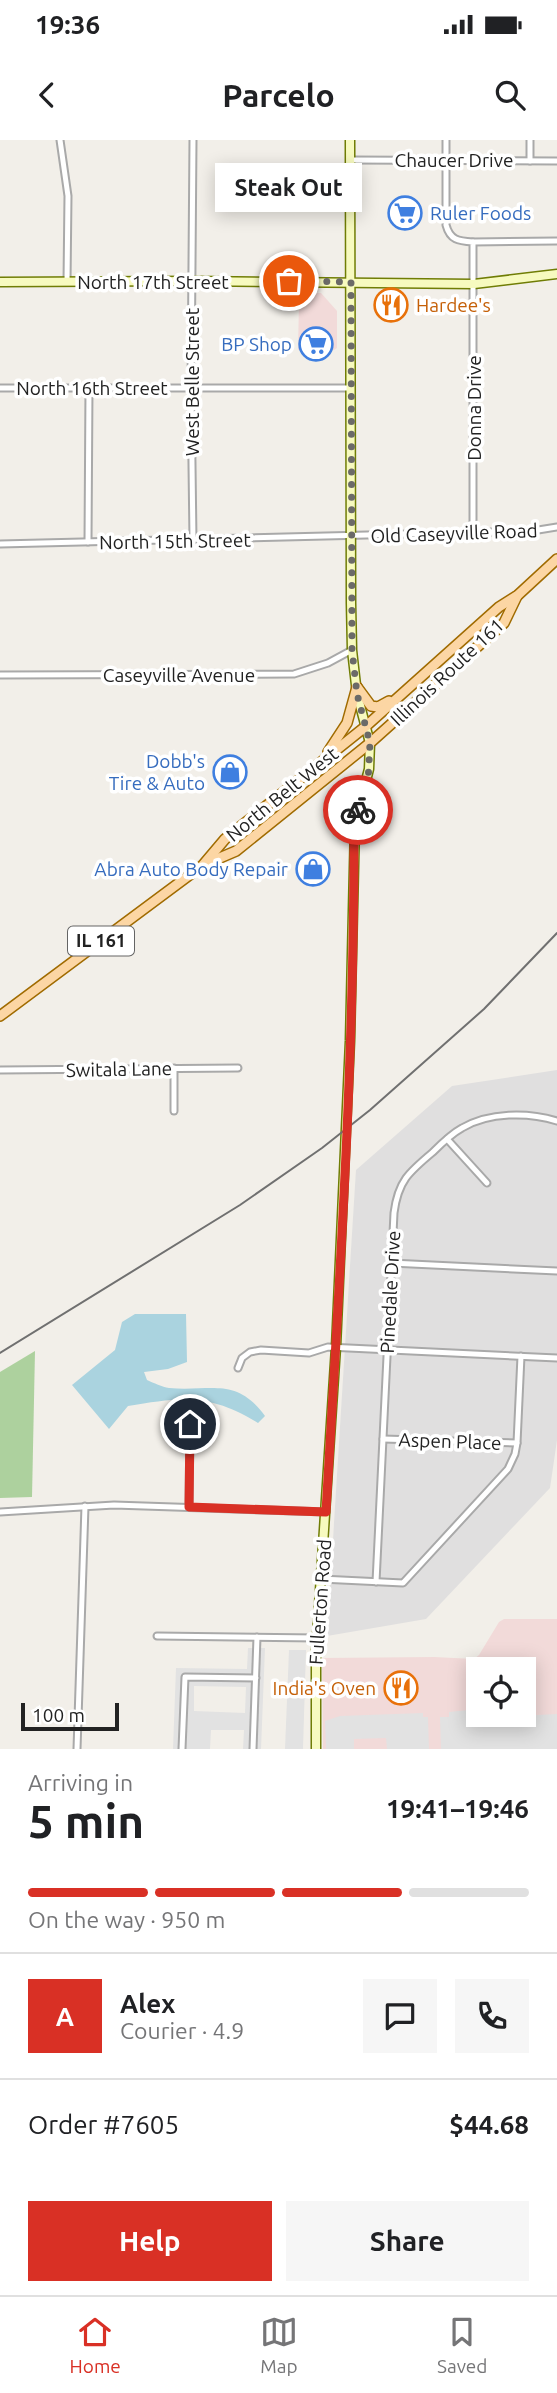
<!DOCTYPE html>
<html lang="en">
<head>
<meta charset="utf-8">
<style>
  body { margin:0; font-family:Ubuntu,sans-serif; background:#f6f6f6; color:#202124; height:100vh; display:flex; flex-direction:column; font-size:26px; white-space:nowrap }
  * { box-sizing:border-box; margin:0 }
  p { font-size:23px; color:#757577 }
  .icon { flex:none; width:38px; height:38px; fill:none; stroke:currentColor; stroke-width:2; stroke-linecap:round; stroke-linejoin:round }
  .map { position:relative; height:1609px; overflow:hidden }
  .side { display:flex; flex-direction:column; background:#fff; flex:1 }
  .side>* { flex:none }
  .fabs { position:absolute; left:466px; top:1517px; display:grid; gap:14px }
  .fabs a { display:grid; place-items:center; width:70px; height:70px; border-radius:0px; background:#fff; box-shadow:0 4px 18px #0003; font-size:35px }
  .scale { position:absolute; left:21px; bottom:18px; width:98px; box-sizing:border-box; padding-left:7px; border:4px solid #222; border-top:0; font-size:19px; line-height:24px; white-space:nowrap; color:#222; -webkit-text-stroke:5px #fff; paint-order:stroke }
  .pin { position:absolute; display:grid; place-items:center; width:60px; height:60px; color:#fff; margin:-30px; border:4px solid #fff; border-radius:50%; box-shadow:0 2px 7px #0007 }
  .courier { position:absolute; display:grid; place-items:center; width:70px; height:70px; margin:-35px; border:5px solid #d93025; border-radius:50%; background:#fff; color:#222; box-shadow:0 2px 9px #0007 }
  .bubble { position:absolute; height:49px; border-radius:0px; background:#fff; box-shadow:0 4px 18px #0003; font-size:23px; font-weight:700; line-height:49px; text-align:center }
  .headline em { font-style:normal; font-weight:700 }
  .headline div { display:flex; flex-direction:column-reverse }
  .headline { display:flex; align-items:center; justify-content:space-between; height:119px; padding:0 28px }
  h1 { font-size:46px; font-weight:700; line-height:52px }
  .bar { display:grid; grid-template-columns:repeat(4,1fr); gap:10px 7px; align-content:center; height:84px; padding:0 28px }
  .bar i { height:9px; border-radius:5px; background:#e0e0e0 }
  .bar .on { background:#d93025 }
  .bar p { grid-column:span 4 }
  .line { display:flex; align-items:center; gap:18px; padding:0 28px; border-top:2px solid #e0e0e0 }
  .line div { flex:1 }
  .round { display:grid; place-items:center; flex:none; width:74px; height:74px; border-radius:0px; background:#f6f6f6 }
  .button { display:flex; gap:14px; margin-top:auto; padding:14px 28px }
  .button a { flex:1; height:80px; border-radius:0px; background:#d93025; color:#fff; font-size:28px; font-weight:700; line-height:80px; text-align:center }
  .button a+a { background:#f6f6f6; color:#202124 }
  .status { display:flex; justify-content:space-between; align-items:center; height:49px; padding:0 35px; background:#fff; direction:ltr }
  .status svg { height:19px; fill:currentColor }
  header { display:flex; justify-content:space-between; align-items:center; height:91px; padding:0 28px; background:#fff; font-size:32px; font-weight:700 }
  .menu { display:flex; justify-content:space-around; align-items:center; height:98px; border-top:2px solid #e0e0e0; background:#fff; font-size:19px; color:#757577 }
  .menu a { display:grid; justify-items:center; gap:4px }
  .menu .on { color:#d93025 }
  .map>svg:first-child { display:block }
  .residential { fill:#e0dfdf }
  .commercial { fill:#f2dad9; fill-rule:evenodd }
  .forest { fill:#add19e }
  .parking { fill:#e2e2e2; fill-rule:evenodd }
  .water { fill:#aad3df }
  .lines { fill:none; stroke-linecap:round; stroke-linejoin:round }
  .street-casing { stroke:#a9a9a9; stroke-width:9 }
  .secondary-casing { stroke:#707d05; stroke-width:11 }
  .primary-casing { stroke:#a06b00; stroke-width:12 }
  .street { stroke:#fff; stroke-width:5 }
  .secondary { stroke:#f7fabf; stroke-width:8 }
  .primary { stroke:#fcd6a4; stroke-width:9 }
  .tram { stroke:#707070; stroke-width:2 }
  .done { stroke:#6b6a68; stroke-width:7; stroke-dasharray:0 12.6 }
  .route { stroke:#d93025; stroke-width:9 }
  .labels { text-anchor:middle; stroke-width:7; stroke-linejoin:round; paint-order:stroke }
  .shield { fill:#fff; stroke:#646464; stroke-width:2 }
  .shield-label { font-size:18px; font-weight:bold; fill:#222 }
  .street-label { font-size:19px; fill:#222; stroke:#fff }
  .shop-label { font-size:19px; fill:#366cbe; stroke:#fff; text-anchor:end }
  .food-label { font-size:19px; fill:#c56008; stroke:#fff; text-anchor:start }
</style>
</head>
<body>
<div class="status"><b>19:36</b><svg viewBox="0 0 49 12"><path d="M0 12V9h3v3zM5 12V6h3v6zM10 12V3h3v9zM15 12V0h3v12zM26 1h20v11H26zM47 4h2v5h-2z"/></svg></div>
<header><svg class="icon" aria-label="back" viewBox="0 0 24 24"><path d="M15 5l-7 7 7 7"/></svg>Parcelo<svg class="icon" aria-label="search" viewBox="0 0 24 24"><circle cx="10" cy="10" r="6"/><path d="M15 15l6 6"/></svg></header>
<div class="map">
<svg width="557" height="1609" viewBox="0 0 557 1609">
  <rect width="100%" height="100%" fill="#f2efe9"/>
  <path class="residential" d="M557,930V1300L550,1348L426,1479L327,1496L356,1030L452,946Z"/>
  <g class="commercial">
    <path d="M309,153H321L337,171V208L334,210H298L299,162Z"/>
    <path d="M504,1479H557V1609H323L322,1518L434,1517L474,1519L479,1515L499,1482ZM478,1530H523V1575H478Z"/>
  </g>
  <path class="forest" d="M35,1211L32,1357L0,1358V1232Z"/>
  <g class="parking">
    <path d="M248,1508H265L261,1609H243L244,1590H211L210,1609H173L176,1528L247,1529ZM194,1546L246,1547L245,1573L194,1571Z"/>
    <path d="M289,1510H306L303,1609H285Z"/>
    <path d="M469,1570L478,1572V1575L498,1577L557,1574V1609H441L440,1577H449V1572Z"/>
    <path d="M423,1573V1577H428L429,1609H387L386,1598L354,1599V1609H326L325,1581L340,1576Z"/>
  </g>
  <path class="water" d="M135,1174H186L187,1222L168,1229L144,1232L147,1240C154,1243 162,1247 169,1248C210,1252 236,1236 265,1276L258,1283C210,1253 181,1257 128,1266L109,1289L72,1245L115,1210L122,1182Z"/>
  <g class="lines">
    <defs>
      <g id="street">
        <path d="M60,0L68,56L67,142"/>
        <path d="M193,0L191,248L193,400"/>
        <path d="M446,0V85C450,100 458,101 473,102V393"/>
        <path d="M530,0V21"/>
        <path d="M350,20L557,21"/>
        <path d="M473,102L557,101"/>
        <path d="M0,248H351"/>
        <path d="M88,402L89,248"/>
        <path d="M0,404L532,391L557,387"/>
        <path d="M0,535L294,534L328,523L352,510"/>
        <path d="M0,930L238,928"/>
        <path d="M174,971V928"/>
        <path d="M447,999L487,1043"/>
        <path d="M391,1123L557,1131"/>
        <path d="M238,1228L242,1218L250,1212L261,1210L309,1213L328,1207L557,1218"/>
        <path d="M383,1299L517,1303"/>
        <path d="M189,1367L190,1284"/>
        <path d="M0,1372L114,1365L326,1372"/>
        <path d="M321,1439L403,1443L508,1329L515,1314L517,1303L521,1216"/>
        <path d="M376,1442L394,1073C398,1041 409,1032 433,1012C442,1003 451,994 462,988C489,972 528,972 557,981"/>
        <path d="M157,1496L317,1498"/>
        <path d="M77,1609L85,1366"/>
        <path d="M182,1609L185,1537L256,1538"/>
        <path d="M253,1609L257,1497"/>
      </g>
      <g id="secondary">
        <path d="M0,142L193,141L474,144L557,134"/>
        <path d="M316,1609V1511L336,1207L350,901L355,683L369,629L370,603L357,554L352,510L351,463L350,0"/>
      </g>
      <g id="primary">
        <path d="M357,547L371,566L378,567L389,561"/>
        <path d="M328,612L347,583L357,547"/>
        <path d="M208,723L236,711L370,603L504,483L517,456"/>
        <path d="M0,876L203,725L225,699L365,587L499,467L518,455L557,419"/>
      </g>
    </defs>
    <use href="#street" class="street-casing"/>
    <use href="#secondary" class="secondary-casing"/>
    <use href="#primary" class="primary-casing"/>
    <use href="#street" class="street"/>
    <use href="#secondary" class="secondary"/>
    <use href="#primary" class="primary"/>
    <path class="tram" d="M0,1213L240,1065L322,1008L370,970L484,869L557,793"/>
  </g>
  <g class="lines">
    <path class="done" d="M289,141L351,142L352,510L357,554L370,603L368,642L358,670"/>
    <path class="route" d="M190,1284L189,1367L326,1372C339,1149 354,926 354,702L358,670"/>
  </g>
  <defs>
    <symbol id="supermarket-ring" viewBox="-11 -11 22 22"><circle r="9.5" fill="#fff" stroke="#3f7fe0" stroke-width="1.5"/><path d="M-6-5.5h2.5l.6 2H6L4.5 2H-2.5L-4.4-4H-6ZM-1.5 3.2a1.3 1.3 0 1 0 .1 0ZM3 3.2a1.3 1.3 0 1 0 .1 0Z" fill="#3f7fe0"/></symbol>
    <symbol id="restaurant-ring" viewBox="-11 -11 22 22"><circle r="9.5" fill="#fff" stroke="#e8710a" stroke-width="1.5"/><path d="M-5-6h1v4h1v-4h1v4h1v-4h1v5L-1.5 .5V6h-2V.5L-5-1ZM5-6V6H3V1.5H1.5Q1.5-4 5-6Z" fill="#e8710a"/></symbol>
    <symbol id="shop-ring" viewBox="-11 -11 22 22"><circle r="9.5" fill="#fff" stroke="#3f7fe0" stroke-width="1.5"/><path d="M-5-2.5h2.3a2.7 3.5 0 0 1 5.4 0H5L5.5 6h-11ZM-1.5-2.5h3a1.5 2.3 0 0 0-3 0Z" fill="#3f7fe0"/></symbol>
  </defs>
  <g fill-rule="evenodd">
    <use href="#supermarket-ring" x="386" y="54" width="38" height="38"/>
    <use href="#restaurant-ring" x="372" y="146" width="38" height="38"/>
    <use href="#supermarket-ring" x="297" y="185" width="38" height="38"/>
    <use href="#shop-ring" x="211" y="613" width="38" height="38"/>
    <use href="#shop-ring" x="294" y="710" width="38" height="38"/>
    <use href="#restaurant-ring" x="382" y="1529" width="38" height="38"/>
  </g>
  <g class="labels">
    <rect class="shield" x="68" y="786.5" width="66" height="29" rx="5"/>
    <g class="shield-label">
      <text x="101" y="807">IL 161</text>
    </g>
    <g class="street-label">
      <text x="454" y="27">Chaucer Drive</text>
      <text x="153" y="149">North 17th Street</text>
      <text transform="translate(192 242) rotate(-90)" y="7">West Belle Street</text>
      <text x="92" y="255">North 16th Street</text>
      <text transform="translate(474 268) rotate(-90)" y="7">Donna Drive</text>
      <text transform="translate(454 393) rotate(-2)" y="7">Old Caseyville Road</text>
      <text transform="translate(175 401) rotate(-1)" y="7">North 15th Street</text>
      <text transform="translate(447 532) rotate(-43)" y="7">Illinois Route 161</text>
      <text x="179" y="542">Caseyville Avenue</text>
      <text transform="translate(282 654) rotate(-39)" y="7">North Belt West</text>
      <text transform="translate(119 929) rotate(-1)" y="7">Switala Lane</text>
      <text transform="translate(390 1152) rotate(-87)" y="7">Pinedale Drive</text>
      <text transform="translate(450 1301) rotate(2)" y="7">Aspen Place</text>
      <text transform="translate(320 1462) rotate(-86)" y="7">Fullerton Road</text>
    </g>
    <g class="shop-label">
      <text x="430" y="80" text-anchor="start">Ruler Foods</text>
      <text x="292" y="211">BP Shop</text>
      <text x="205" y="628">Dobb's<tspan x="205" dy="22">Tire &amp; Auto</tspan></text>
      <text x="288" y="736">Abra Auto Body Repair</text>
    </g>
    <g class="food-label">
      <text x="416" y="172">Hardee's</text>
      <text x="376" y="1555" text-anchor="end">India's Oven</text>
    </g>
  </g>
</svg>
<div class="fabs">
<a><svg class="icon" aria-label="locate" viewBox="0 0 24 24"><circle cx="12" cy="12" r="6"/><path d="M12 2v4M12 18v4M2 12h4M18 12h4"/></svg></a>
</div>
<div class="scale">100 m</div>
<div class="pin" style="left:289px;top:141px;background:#ea580c"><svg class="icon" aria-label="bag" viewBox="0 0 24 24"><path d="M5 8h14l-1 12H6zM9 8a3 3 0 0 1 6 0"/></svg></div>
<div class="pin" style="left:190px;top:1284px;background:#1f2937"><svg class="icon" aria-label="home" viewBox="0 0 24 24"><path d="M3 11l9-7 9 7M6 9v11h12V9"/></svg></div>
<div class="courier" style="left:358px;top:670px"><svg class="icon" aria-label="bike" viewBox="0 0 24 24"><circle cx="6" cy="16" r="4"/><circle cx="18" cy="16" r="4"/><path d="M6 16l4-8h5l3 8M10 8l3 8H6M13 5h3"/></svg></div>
<div class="bubble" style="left:215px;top:23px;width:147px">Steak Out</div>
</div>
<section class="side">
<div class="headline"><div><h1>5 min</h1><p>Arriving in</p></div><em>19:41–19:46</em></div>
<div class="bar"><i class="on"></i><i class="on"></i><i class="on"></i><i></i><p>On the way · 950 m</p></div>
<div class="line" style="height:126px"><b class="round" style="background:#d93025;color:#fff">A</b><div><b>Alex</b><p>Courier · 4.9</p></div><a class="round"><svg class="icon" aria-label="chat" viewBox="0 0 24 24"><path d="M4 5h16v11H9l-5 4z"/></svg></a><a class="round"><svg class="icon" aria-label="phone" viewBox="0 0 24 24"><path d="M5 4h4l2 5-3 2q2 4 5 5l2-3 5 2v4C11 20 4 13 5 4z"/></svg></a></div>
<div class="line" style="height:91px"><div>Order #7605</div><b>$44.68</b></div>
<div class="button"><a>Help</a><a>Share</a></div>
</section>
<nav class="menu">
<a class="on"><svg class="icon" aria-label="home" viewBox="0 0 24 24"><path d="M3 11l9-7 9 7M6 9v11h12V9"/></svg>Home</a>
<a><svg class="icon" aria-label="map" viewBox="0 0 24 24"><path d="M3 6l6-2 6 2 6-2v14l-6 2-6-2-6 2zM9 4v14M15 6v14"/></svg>Map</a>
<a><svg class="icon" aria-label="saved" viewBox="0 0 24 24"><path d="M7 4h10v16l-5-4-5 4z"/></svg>Saved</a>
</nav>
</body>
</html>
